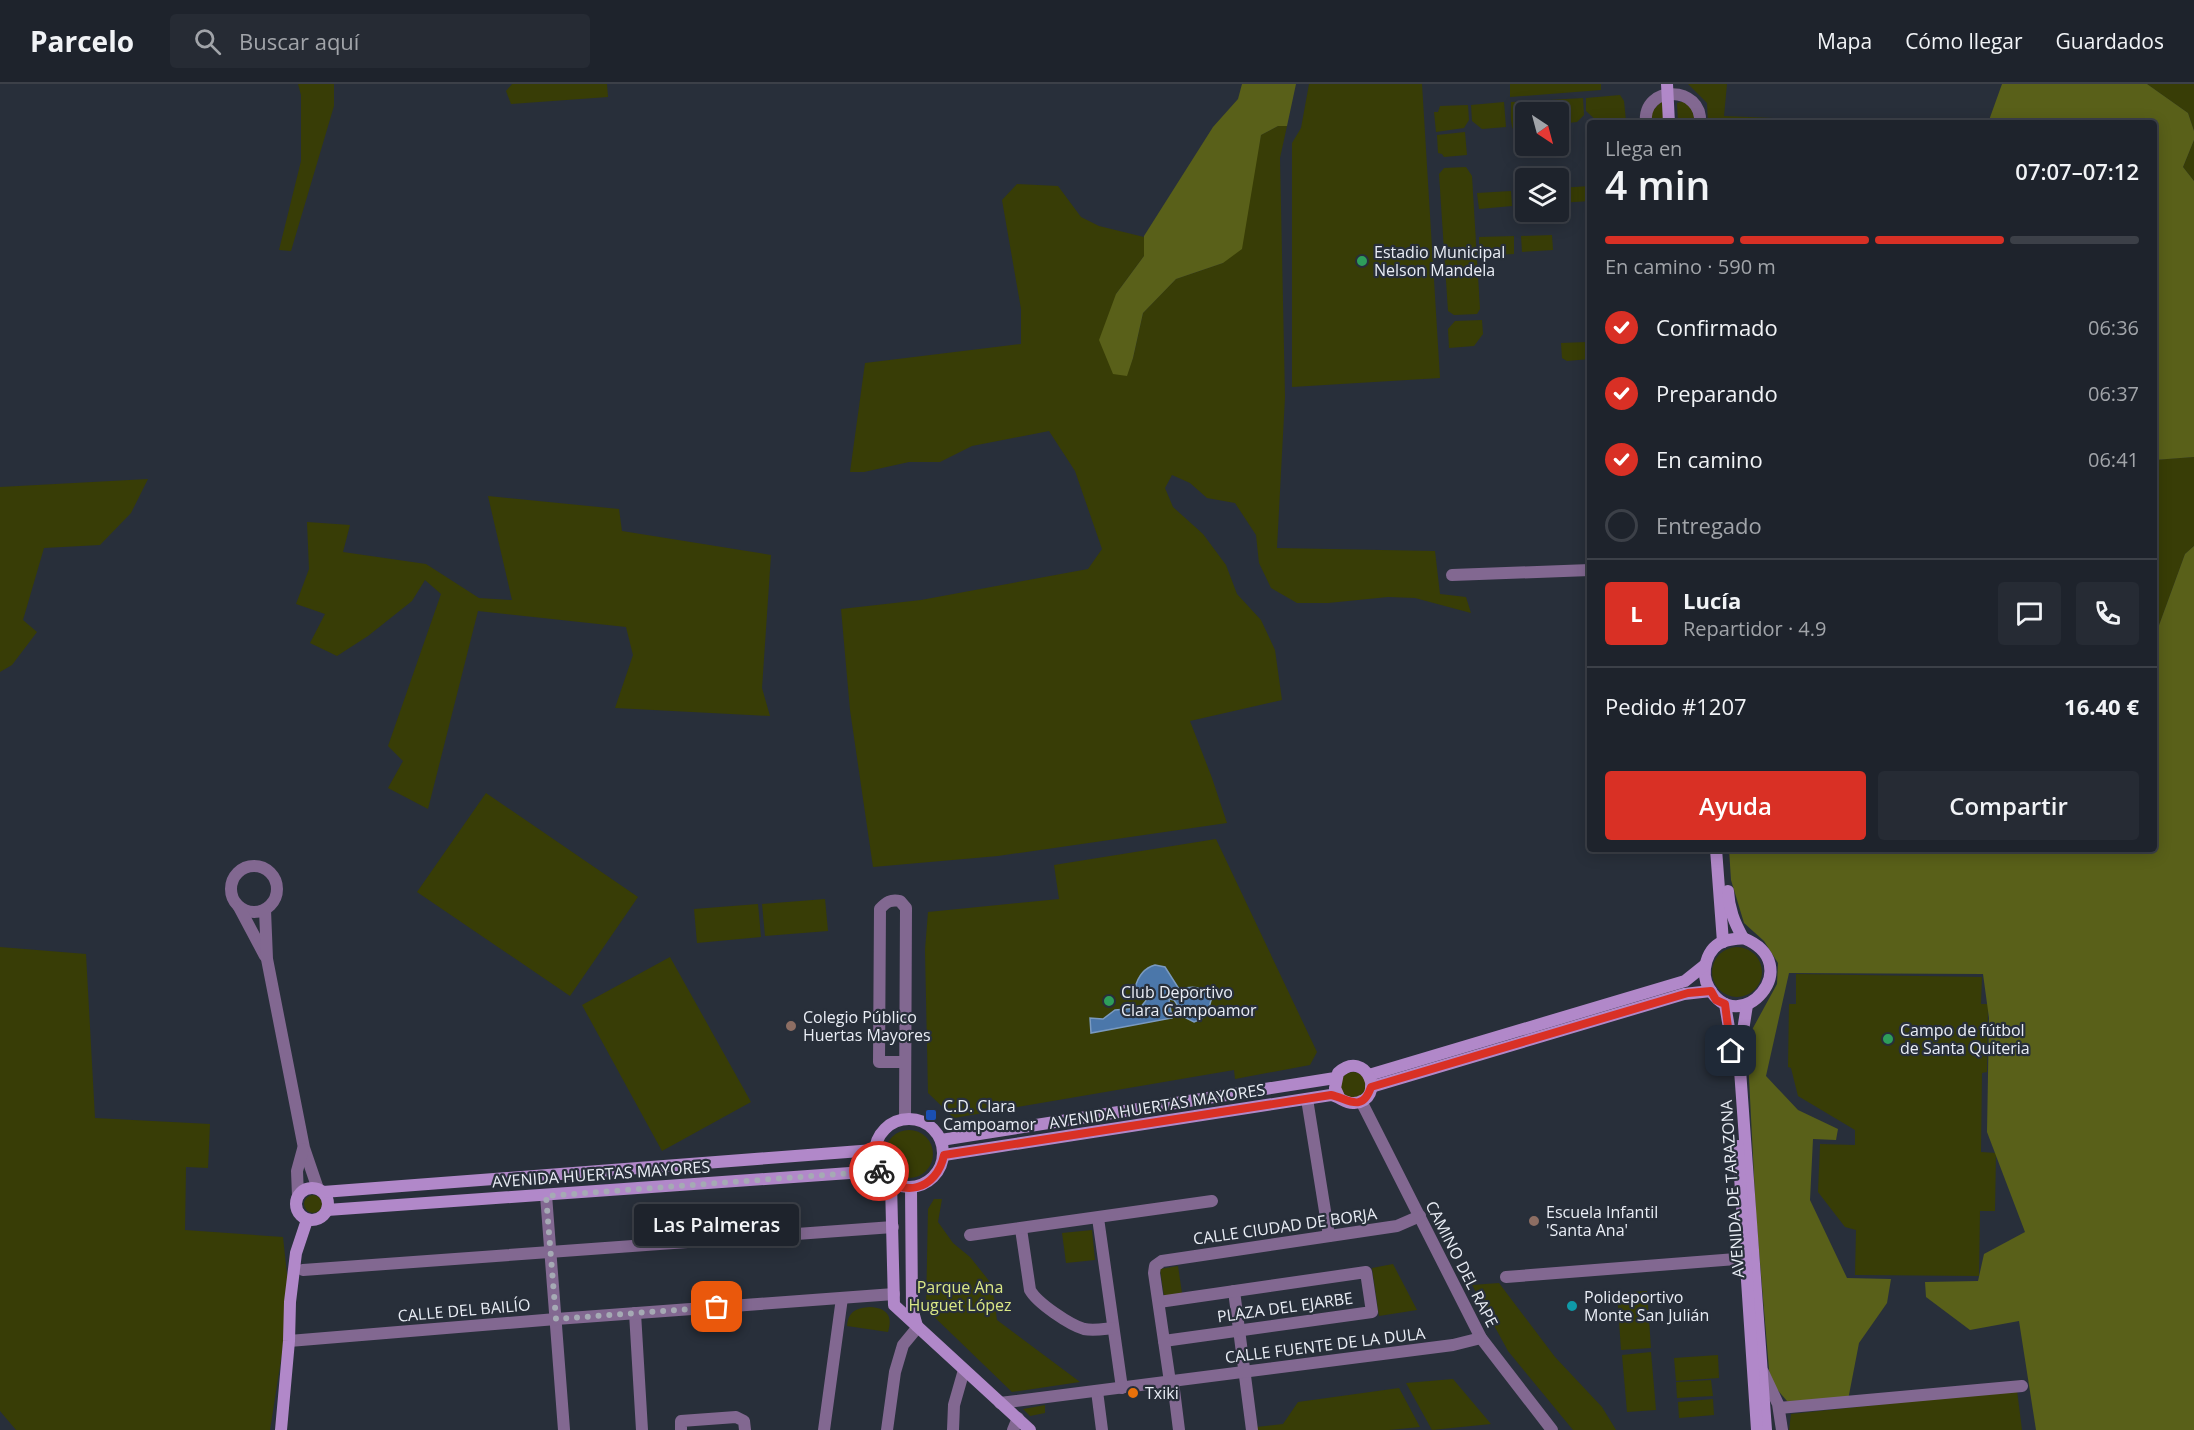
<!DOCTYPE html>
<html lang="es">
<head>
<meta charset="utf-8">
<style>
  body { margin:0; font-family:"Open Sans",sans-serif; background:#262b34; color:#f1f3f6; height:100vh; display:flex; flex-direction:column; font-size:22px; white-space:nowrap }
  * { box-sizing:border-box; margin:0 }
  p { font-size:20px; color:#a1a4a9 }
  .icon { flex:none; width:33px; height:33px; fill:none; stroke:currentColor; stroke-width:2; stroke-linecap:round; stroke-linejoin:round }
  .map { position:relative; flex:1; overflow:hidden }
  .details { position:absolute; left:1587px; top:36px; width:570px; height:732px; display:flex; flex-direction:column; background:#1e232c; border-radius:6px; box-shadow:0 3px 15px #0003,0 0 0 2px #3c4048 }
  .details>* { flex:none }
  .needle { width:39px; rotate:144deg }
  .tools { position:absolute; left:1515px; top:18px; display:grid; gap:12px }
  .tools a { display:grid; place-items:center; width:54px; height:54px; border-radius:6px; background:#1e232c; box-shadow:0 3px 15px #0003,0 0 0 2px #3c4048; font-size:30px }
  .pin { position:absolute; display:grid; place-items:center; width:51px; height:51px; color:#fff; margin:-26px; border-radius:12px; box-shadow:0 3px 9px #0006 }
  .courier { position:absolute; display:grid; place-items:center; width:60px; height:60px; margin:-30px; border:4px solid #d93025; border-radius:50%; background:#fff; color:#222; box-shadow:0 2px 8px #0007 }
  .bubble { position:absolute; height:42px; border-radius:6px; background:#1e232c; box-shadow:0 3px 15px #0003,0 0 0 2px #3c4048; font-size:20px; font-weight:600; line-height:42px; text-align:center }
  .overview em { font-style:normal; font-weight:600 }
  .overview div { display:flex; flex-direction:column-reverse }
  .overview { display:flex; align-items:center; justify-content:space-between; height:102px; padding:0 18px }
  h1 { font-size:39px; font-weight:600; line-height:45px }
  .bar { display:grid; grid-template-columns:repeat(4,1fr); gap:9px 6px; align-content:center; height:72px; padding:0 18px }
  .bar i { height:8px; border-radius:4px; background:#3c4048 }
  .bar .on { background:#d93025 }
  .bar p { grid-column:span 4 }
  .line { display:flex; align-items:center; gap:15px; padding:0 18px; border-top:2px solid #3c4048 }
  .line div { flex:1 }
  .round { display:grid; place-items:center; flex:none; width:63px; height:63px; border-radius:6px; background:#262b34 }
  ol { padding:0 18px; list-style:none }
  li { display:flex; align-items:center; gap:18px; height:66px }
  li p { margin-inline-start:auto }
  li .icon { padding:6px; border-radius:50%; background:#d93025; color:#fff; stroke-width:4 }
  li:last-child { color:#a1a4a9 }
  li i { width:33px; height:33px; border:3px solid #3c4048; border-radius:50% }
  .cta { display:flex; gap:12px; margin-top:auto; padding:12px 18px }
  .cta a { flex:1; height:69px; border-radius:6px; background:#d93025; color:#fff; font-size:24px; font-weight:600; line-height:69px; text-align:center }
  .cta a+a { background:#262b34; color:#f1f3f6 }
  header { display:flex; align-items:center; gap:36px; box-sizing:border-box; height:84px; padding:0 30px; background:#1e232c; border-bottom:2px solid #3c4048 }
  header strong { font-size:28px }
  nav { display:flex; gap:33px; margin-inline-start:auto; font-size:21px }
  .search { width:420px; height:54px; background:#262b34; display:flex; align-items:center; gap:15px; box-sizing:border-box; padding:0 21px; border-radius:6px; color:#a1a4a9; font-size:22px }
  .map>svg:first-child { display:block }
  .green { fill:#383d06 }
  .forest { fill:#596019 }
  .water { fill:#4b77aa; stroke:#7a9ac0; stroke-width:1.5 }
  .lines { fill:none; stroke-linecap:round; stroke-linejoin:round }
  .street { stroke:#826891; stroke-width:12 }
  .secondary { stroke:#b188c9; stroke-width:12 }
  .done { stroke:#a5aab4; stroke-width:6; stroke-dasharray:0 10.8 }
  .route { stroke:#d93025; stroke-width:8 }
  .leisure-dot { fill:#2e9e5b; stroke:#282f3a; stroke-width:2 }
  .education-dot { fill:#8d6e63; stroke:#282f3a; stroke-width:2 }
  .transit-dot { fill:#1a4fb4; stroke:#282f3a; stroke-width:2 }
  .culture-dot { fill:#0f9aa8; stroke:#282f3a; stroke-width:2 }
  .food-dot { fill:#e8710a; stroke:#282f3a; stroke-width:2 }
  .labels { text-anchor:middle; stroke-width:4.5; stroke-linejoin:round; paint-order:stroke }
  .poi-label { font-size:16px; fill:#e9edf5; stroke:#282f3a; text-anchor:start }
  .street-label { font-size:16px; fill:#e9edf5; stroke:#282f3a }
  .park-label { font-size:16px; fill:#dbe886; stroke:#282f3a }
</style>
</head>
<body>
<header>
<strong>Parcelo</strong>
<div class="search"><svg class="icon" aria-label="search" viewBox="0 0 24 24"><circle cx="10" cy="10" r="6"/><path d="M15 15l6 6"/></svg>Buscar aquí</div>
<nav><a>Mapa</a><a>Cómo llegar</a><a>Guardados</a></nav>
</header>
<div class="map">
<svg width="2194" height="1346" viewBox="0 0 2194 1346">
  <rect width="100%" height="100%" fill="#282f3a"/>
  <g class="green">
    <path d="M298,0H334V22L291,167L279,166L301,77V11Z"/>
    <path d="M512,0H607L608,13L511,20L506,7Z"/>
    <path d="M1309,0H1422L1440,294L1292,303V59L1301,44Z"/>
    <path d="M1510,0H1601V6L1510,13Z"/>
    <path d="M1688,0H1727L1724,32L1773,34L1774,39H1708L1707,19Z"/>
    <path d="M2147,0H2194V47L2188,29Z"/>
    <path d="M1620,11L1624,17L1626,37H1597L1586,27V14Z"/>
    <path d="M1583,14L1584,31L1577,38L1559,40L1558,28H1551L1550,16Z"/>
    <path d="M1663,15L1664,39H1652V28Z"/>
    <path d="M1543,17L1544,28H1526L1525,55C1508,50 1511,33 1511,18Z"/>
    <path d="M1685,17L1690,20L1696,39H1678L1677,19Z"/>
    <path d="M1504,18L1506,43L1482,45L1472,37L1471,21Z"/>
    <path d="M1468,21L1469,36L1464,44L1436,48L1434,28H1438L1440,22Z"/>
    <path d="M1278,42H1287L1280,74L1285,313L1277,464L1435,467L1440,510L1466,513L1471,529L1415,514L1388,513L1328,519H1297L1271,504L1259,479L1256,451L1235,419L1207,414L1190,399L1172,391L1165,404L1173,423L1203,450L1226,481L1237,510L1261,536L1275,566L1282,616L1190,637L1212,694L1227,739L998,772L873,783L850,626L841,525L921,516L1088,485L1102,465L1075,387L1049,347L972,362L940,378H909L864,388H850L865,279L1021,260V225L1002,116L1017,100L1058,102L1081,133L1099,142L1144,153V172L1116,210L1126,292L1133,274L1143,229L1176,195L1223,179L1255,81L1261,51Z"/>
    <path d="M1465,48L1467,71L1444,73L1442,70L1438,69L1437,51Z"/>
    <path d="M2194,56V97L2183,83Z"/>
    <path d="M1466,83L1472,92L1480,225L1477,230L1454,231L1448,227L1439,90L1444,84Z"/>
    <path d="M1590,102V117L1559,119V104Z"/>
    <path d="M1511,107L1512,122L1479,125L1477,109Z"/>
    <path d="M1552,151L1553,166L1522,168L1521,152Z"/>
    <path d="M1514,152V170L1479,172V153Z"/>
    <path d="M1482,236L1483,250L1474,262L1449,264L1448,245L1455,237Z"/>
    <path d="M1587,258L1590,260V275L1567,277L1562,274L1561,259Z"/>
    <path d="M2194,373V462L2185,470L2154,555V376Z"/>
    <path d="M148,395L131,429L100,461L44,464L23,536L37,548L12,581L0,588V403Z"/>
    <path d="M488,412L619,425L622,447L771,471L762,604L770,632L615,624L633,571L626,543L478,527L428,725L388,704L403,677L388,662L441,510L425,496L412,517L368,552L337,572L310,559L325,530L296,520L309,485L307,438L350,441L343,468L426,480L479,514L512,516Z"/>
    <path d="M486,709L638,813L570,912L417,808Z"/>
    <path d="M1216,755L1317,968L1310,981L1235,995L1234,986L954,1034L928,1009L925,866L928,828L1059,815L1054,781Z"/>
    <path d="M825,815L828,847L765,852L762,820Z"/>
    <path d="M758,820L761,853L697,859L694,825Z"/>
    <path d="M0,863L86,870L95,1034L210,1040L208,1084L186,1083L185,1146L283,1153L290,1218L270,1346H16L0,1327Z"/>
    <circle cx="1737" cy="888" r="25"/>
    <path d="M670,873L751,1018L662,1067L582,921Z"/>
    <path d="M1796,890L1982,893L1981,920H1988L1987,988L1982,989L1981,1068L1996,1069L1995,1127H1980L1979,1192L1855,1191L1856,1146L1845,1143L1818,1108L1820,1060L1855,1061V1046L1798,1012L1791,984L1788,983L1789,920H1796Z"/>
    <circle cx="1353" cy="1001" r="13"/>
    <circle cx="909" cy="1070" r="24"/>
    <circle cx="313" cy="1120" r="9"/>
    <path d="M934,1115H942L938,1138L953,1159L970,1173L990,1198L994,1214L997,1236L1080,1298L1012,1308L926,1225L928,1125Z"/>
    <path d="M1092,1146L1095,1176L1066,1179L1062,1149Z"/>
    <path d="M1393,1180L1417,1226L1379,1232L1372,1184Z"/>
    <path d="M1178,1182L1182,1209L1164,1212L1160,1185Z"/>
    <path d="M1499,1199L1555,1273L1602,1323L1616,1346H1573L1508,1267L1472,1201Z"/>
    <path d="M1647,1207L1651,1264L1621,1266L1617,1209Z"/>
    <path d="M870,1223C887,1224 893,1232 888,1248L847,1242C848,1227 857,1224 870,1223Z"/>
    <path d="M1651,1268L1656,1326L1627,1328L1622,1271Z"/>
    <path d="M1718,1271L1719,1294L1676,1297L1674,1274Z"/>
    <path d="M1453,1295L1491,1340L1432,1346L1406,1299Z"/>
    <path d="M1711,1296L1713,1312L1677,1314L1676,1298Z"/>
    <path d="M1399,1304L1420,1343L1389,1346H1256V1343L1283,1340L1298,1318Z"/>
    <path d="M2017,1306L2022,1346H1789L1791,1330Z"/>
    <path d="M1713,1315L1714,1331L1679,1334L1678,1318Z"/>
    <path d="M1045,1321V1329L1030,1332L1023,1325Z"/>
  </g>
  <g class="forest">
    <path d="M1242,0H1296L1287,42H1278L1261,51L1242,165L1223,179L1176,195L1143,229L1133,274L1127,292L1113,290L1099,256L1116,210L1144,172V152L1213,43L1238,15Z"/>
    <path d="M2002,0H2147L2188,29L2194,47V56L2183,83L2194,97V373L2154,376V39H1988Z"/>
    <path d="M2194,462V1346H2036L2019,1237L1970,1246L1926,1213L1925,1198L1978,1197L1984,1170L2025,1148L1987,1048L1989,934L1983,890L1789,889L1766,992L1798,1026L1838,1045L1836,1056L1813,1055L1810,1116L1847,1194L1891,1195L1887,1219L1859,1259L1848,1316L1787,1317L1770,1297L1756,1131L1747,955L1777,900L1778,879L1764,857L1744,839L1731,796L1729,765H2154V555L2185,470Z"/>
  </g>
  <path class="water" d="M1155,881L1165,883L1179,905C1194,902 1201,902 1212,913C1208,926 1208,933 1194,938L1186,934L1174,916L1169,915L1172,934L1091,949L1090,934L1103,935L1115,926L1140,924L1148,914L1145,909L1138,912L1135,904C1138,892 1144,884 1155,881Z"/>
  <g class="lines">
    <g class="street">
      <path d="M1646,39C1642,0 1703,1 1700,39"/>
      <path d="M1452,491L1590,486"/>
      <circle cx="254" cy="805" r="23"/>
      <path d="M239,823L265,872"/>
      <path d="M265,826L267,875L304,1064L318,1105"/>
      <path d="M1307,1015L1329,1152"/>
      <path d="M1361,1017L1481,1254L1552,1346"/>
      <path d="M905,1035L906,824L900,817C891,815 886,818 880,825L879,978H905"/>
      <path d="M546,1111L564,1346"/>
      <path d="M298,1112L297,1087L303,1065"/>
      <path d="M1098,1134L1122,1304"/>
      <path d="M1021,1145L1030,1206C1037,1219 1070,1241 1084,1245C1094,1247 1103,1245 1113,1244"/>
      <path d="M970,1151L1212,1117"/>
      <path d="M303,1186L893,1143"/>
      <path d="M1506,1193L1736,1175L1746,1178"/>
      <path d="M1234,1207L1252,1346"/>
      <path d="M1159,1218L1366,1188L1372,1228L1164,1257"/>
      <path d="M635,1229L642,1346"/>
      <path d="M289,1257L556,1235L894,1210"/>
      <path d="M1763,1288L1778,1320L1782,1346"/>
      <path d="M1170,1298L1154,1189L1155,1182L1162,1177L1397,1142L1420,1132"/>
      <path d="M1173,1298L1179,1346"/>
      <path d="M1097,1307L1102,1346"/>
      <path d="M1000,1319L1453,1261L1481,1254"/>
      <path d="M1779,1324L2022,1302"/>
      <path d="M681,1346V1337L736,1333L744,1337L745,1346"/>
      <path d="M824,1346L842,1214"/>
      <path d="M887,1346L895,1288L903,1261L917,1244"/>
      <path d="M953,1346L954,1321L964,1286"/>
      <path d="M1013,1346L1018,1334"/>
    </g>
    <g class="secondary">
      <path d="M1667,0L1669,39"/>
      <path d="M1716,765L1723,858"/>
      <path d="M1728,807C1729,825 1734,838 1743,854"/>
      <path d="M1743,854C1809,880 1739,957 1709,904C1700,889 1706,863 1725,857C1731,855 1737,855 1743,854Z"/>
      <path d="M1725,920L1730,950L1731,982"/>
      <path d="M1747,921L1739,972L1766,1346"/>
      <path d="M1369,991L1685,897L1705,881"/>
      <path d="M1371,1003L1684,910L1711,907"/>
      <circle cx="909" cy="1069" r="34"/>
      <path d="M941,1056L1335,994"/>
      <path d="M1738,1062L1757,1346"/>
      <path d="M944,1071L1331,1011C1340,1013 1346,1020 1354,1019C1388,1016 1366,963 1338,989L1335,1004L1339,1013"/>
      <path d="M891,1099L894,1221L1030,1346"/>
      <path d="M911,1104L912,1224L917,1242"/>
      <circle cx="312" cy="1120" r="16"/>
      <path d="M323,1108L874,1066"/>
      <path d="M327,1126L878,1087"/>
      <path d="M281,1346L289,1257L290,1218L296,1169L307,1136"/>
    </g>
  </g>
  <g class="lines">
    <path class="done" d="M717,1223L556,1235L546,1112L879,1087"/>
    <path class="route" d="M879,1087C901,1116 937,1106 944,1071L1331,1011C1347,1014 1362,1030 1371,1003L1688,909L1711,907L1716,916L1725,920L1731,967"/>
  </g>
  <g class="leisure-dot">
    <circle cx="1362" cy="177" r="6"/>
    <circle cx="1109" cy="917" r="6"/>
    <circle cx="1888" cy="955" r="6"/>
  </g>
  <g class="education-dot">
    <circle cx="791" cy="942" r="6"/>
    <circle cx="1534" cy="1137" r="6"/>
  </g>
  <rect class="transit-dot" x="925" y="1025" width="12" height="12" rx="3"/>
  <circle class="culture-dot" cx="1572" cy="1222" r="6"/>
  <circle class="food-dot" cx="1133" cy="1309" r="6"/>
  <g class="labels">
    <g class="poi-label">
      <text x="1374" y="174">Estadio Municipal<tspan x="1374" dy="18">Nelson Mandela</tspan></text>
      <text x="1121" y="914">Club Deportivo<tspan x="1121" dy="18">Clara Campoamor</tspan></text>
      <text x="803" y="939">Colegio Público<tspan x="803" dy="18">Huertas Mayores</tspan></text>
      <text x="1900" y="952">Campo de fútbol<tspan x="1900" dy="18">de Santa Quiteria</tspan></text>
      <text x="943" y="1028">C.D. Clara<tspan x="943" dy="18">Campoamor</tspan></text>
      <text x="1546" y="1134">Escuela Infantil<tspan x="1546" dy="18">'Santa Ana'</tspan></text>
      <text x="1584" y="1219">Polideportivo<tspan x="1584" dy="18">Monte San Julián</tspan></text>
      <text x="1145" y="1315">Txiki</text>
    </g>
    <g class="street-label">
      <text transform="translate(1157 1022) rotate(-9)" y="6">AVENIDA HUERTAS MAYORES</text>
      <text transform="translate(601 1090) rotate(-4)" y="6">AVENIDA HUERTAS MAYORES</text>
      <text transform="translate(1732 1105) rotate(-94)" y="6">AVENIDA DE TARAZONA</text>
      <text transform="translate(1285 1142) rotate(-8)" y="6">CALLE CIUDAD DE BORJA</text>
      <text transform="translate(1462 1180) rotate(63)" y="6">CAMINO DEL RAPE</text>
      <text transform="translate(1285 1223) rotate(-8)" y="6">PLAZA DEL EJARBE</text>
      <text transform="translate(464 1226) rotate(-5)" y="6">CALLE DEL BAILÍO</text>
      <text transform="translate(1325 1261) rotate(-7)" y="6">CALLE FUENTE DE LA DULA</text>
    </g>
    <g class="park-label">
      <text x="960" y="1209">Parque Ana<tspan x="960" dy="18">Huguet López</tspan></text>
    </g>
  </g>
</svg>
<div class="tools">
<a><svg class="needle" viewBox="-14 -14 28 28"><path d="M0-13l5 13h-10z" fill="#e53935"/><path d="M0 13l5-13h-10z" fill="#a1a4a9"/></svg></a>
<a><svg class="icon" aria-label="layers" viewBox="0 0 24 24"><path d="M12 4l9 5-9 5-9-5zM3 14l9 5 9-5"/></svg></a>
</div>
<div class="pin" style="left:717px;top:1223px;background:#ea580c"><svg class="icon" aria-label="bag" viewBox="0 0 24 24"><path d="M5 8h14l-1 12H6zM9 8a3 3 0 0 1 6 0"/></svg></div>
<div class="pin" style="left:1731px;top:967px;background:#1f2937"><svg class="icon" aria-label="home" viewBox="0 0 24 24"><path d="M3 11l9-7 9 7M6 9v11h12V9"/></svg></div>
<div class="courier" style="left:879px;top:1087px"><svg class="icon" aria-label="bike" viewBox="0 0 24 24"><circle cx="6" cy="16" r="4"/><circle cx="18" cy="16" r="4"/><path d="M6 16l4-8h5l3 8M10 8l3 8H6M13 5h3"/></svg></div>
<div class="bubble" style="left:634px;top:1120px;width:165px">Las Palmeras</div>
<section class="details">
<div class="overview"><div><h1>4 min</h1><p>Llega en</p></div><em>07:07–07:12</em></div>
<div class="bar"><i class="on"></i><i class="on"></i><i class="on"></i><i></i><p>En camino · 590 m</p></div>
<ol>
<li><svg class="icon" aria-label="check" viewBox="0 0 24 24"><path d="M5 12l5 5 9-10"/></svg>Confirmado<p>06:36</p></li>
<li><svg class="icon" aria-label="check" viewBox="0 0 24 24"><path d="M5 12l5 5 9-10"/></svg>Preparando<p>06:37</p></li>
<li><svg class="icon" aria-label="check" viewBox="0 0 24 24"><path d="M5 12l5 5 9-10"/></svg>En camino<p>06:41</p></li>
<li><i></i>Entregado</li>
</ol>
<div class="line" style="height:108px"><b class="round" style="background:#d93025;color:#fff">L</b><div><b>Lucía</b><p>Repartidor · 4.9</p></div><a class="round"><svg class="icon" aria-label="chat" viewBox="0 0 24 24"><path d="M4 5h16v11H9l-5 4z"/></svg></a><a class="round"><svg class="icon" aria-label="phone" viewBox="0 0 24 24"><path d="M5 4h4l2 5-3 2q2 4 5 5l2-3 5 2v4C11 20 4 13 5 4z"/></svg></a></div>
<div class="line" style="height:78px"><div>Pedido #1207</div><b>16.40 €</b></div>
<div class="cta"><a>Ayuda</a><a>Compartir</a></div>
</section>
</div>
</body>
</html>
